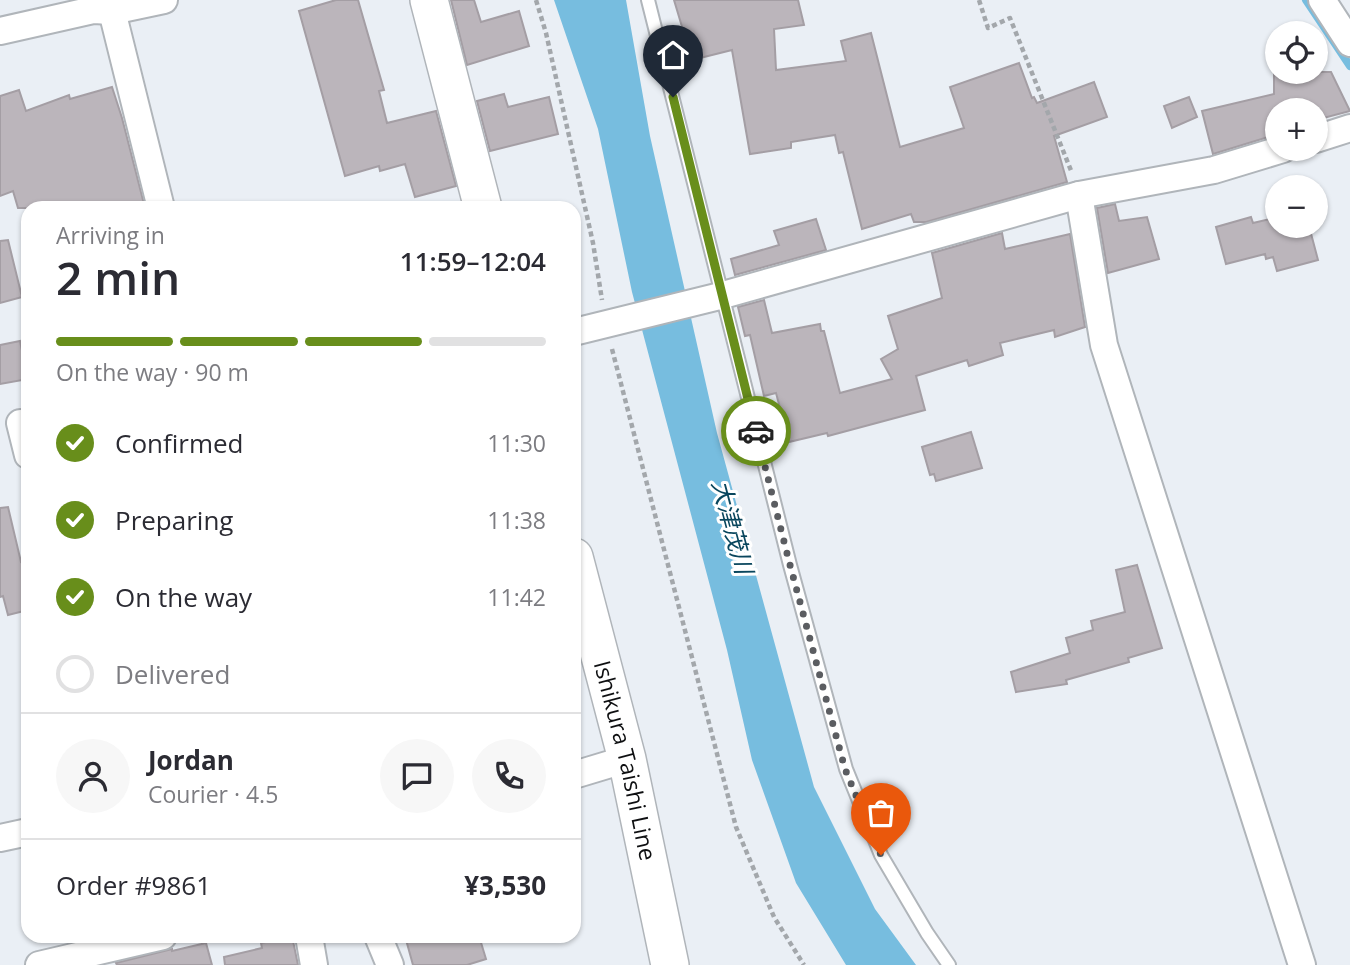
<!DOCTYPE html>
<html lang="en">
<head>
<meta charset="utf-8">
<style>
  body { margin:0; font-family:"Open Sans","Noto Sans JP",sans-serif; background:#f7f7f7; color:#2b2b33; height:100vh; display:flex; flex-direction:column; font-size:26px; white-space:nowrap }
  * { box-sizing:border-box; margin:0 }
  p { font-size:23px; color:#7c7c81 }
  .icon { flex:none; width:38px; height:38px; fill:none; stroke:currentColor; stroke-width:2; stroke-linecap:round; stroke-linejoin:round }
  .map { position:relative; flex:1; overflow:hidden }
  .sheet { position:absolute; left:21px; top:201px; width:560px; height:742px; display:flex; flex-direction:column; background:#fff; border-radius:21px; box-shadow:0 2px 5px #0004 }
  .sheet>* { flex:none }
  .fabs { position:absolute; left:1265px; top:21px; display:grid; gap:14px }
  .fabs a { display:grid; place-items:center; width:63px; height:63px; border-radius:50%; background:#fff; box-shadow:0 2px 5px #0004; font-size:35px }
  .pin { position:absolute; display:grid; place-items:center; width:60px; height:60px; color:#fff; margin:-72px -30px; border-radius:50% 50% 50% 0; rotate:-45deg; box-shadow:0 0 7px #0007 }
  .pin .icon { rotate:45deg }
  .courier { position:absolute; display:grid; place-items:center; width:70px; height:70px; margin:-35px; border:5px solid #688e1b; border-radius:50%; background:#fff; color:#222; box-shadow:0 2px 9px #0007 }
  .summary em { font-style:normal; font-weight:600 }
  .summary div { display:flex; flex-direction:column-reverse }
  .summary { display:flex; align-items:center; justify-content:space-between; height:119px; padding:0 35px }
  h1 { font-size:46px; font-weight:600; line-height:52px }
  .bar { display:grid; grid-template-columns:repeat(4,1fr); gap:10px 7px; align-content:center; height:84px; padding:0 35px }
  .bar i { height:9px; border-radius:5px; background:#e1e1e2 }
  .bar .selected { background:#688e1b }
  .bar p { grid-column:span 4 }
  .line { display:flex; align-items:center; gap:18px; padding:0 35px; border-top:2px solid #e1e1e2 }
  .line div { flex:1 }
  .round { display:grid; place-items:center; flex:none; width:74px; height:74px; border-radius:37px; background:#f7f7f7 }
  ol { padding:0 35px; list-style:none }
  li { display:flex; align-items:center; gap:21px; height:77px }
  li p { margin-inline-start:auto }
  li .icon { padding:7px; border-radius:50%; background:#688e1b; color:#fff; stroke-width:4 }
  li:last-child { color:#7c7c81 }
  li i { width:38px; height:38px; border:4px solid #e1e1e2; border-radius:50% }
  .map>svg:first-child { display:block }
  .water { fill:#77bddf }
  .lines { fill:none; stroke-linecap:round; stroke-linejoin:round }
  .stream { stroke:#77bddf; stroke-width:8 }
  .building { fill:#bbb5bb; stroke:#a49ea4; stroke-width:2 }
  .service-casing { stroke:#b0b5ba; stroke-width:16 }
  .minor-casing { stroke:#b0b5ba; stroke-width:30 }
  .secondary-casing { stroke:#b0b5ba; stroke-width:40 }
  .path { stroke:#a3a7ab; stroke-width:4.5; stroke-dasharray:5 3.5; stroke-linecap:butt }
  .service { stroke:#fff; stroke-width:12 }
  .minor { stroke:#fff; stroke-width:26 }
  .secondary { stroke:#fff; stroke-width:37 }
  .done { stroke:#5b5d61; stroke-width:7; stroke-dasharray:0 12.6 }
  .route { stroke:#688e1b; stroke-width:9 }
  .labels { text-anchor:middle; stroke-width:6; stroke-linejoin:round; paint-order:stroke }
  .street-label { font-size:23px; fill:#0e0f11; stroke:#fff }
  .water-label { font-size:24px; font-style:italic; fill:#09465d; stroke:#fff }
</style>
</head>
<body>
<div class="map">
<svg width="1350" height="965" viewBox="0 0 1350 965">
  <rect width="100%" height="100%" fill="#eaeff5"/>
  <path class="water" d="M554,0H626L650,136L717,433L814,787L875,909L916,965H846L796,883L752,760L727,650L632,292L598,129Z"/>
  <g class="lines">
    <path class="stream" d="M1306,0L1350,66"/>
  </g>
  <g class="building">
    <path d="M336,0H358L384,90L379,91L387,123L436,111L456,186L415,197L405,164L380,171L379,166L345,176L299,11Z"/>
    <path d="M451,0H474L481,22L519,11L529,46L467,65Z"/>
    <path d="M674,0H798L804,25L774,29L776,70L846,61L841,41L871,33L900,147L964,128L950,87L1019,63L1032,98L1034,97L1037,103L1094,82L1107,117L1054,136L1067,182L926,222H914L911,214L862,229L843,152L839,153L835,135L791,142V148L750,154L732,50L692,60Z"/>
    <path d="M1274,72H1331L1350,111L1316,120V110H1278V134L1213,154L1202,111L1274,94Z"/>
    <path d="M112,87L122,118L145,208H18L13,191L0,196V96L19,90L26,111L69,95L70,99Z"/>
    <path d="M504,94L508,107L549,97L558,134L490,151L477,101Z"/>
    <path d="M1189,97L1197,117L1172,128L1164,106Z"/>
    <path d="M1115,204L1119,221L1147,217L1159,259L1108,273L1097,208Z"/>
    <path d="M1251,217L1253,223L1278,217V226H1309L1318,260L1277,271L1273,257L1266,259L1265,254L1226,264L1216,227Z"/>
    <path d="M816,219L826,250L735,275L731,259L779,245L774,231Z"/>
    <path d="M1002,233L1005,249L1070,234L1085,327L1055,337L1054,330L1000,343L1003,355L969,366L967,360L916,376L925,410L828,436L827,433L789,442L776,393L764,396L750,335L745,336L738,307L764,300L772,333L820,324L821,331H824L840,393L892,379L881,359L898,349L888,316L942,298L932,253Z"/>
    <path d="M8,240L22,297L0,303V241Z"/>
    <path d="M20,341L28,379L0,384V345Z"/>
    <path d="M971,432L982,468L936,481L934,474L930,475L922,447Z"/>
    <path d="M8,507L21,562L28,560V610L8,615L3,596L0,597V508Z"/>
    <path d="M1137,565L1162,648L1128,658L1129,662L1066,680L1067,684L1016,692L1011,672L1070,653L1066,638L1093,630L1091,621L1125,612L1116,570Z"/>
    <path d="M292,936L298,965H225L224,957L262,948L261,943Z"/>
    <path d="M405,936H479L486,959L467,965H413Z"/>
    <path d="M206,943L212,965H117L116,963L172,949V951Z"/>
  </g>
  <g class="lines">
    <defs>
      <path id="service" d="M648,0L790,565L846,769L881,855L927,933L949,965"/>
      <g id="minor">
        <path d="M1322,0L1350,43"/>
        <path d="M112,11L161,208"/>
        <path d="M0,31L93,10L112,11L164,0"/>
        <path d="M1316,139L1350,128"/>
        <path d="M1079,195L1104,345L1302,965"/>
        <path d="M574,332L716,297L1079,195L1214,170L1283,149"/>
        <path d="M20,423L28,455"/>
        <path d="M574,775L627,759"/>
        <path d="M0,838L28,832"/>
        <path d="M309,936L314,965"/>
        <path d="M378,936L390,965"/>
        <path d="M39,965L163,936"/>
      </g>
      <g id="secondary">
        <path d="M429,0L483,208"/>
        <path id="s1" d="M574,557L627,759L670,965"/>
      </g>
    </defs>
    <use href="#service" class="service-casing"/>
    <use href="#minor" class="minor-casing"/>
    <use href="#secondary" class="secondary-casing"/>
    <g class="path">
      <path d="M536,0L546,33L593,243L602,300"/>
      <path d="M979,0L988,28L1010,18L1072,173"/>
      <path d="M612,349L736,827L774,917L804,965"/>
    </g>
    <use href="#service" class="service"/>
    <use href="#minor" class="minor"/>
    <use href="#secondary" class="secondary"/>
  </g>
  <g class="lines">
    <path class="done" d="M756,431L790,565L845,769L881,855"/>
    <path class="route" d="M673,97L756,431"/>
  </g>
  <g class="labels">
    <g class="street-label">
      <text dy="8" stroke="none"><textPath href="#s1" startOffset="210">Ishikura Taishi Line</textPath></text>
    </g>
    <g class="water-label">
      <text transform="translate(732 527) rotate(75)" y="8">大津茂川</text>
    </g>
  </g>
</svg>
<div class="fabs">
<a><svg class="icon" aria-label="locate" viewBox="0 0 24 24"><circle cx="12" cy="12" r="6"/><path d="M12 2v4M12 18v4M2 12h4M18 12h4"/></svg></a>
<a>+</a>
<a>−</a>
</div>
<div class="pin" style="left:881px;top:855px;background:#ea580c"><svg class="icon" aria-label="bag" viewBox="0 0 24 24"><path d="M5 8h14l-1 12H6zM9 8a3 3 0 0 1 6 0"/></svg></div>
<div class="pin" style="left:673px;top:97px;background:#1f2937"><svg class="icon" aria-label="home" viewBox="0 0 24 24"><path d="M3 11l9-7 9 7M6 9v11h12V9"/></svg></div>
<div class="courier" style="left:756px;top:431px"><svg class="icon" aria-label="car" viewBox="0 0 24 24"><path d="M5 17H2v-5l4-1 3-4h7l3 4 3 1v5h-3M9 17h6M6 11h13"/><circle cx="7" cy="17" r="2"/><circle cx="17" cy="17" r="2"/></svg></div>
<section class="sheet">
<div class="summary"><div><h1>2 min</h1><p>Arriving in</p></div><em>11:59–12:04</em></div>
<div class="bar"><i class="selected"></i><i class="selected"></i><i class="selected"></i><i></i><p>On the way · 90 m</p></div>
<ol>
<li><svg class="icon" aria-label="check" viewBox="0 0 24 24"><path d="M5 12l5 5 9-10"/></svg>Confirmed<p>11:30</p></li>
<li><svg class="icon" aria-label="check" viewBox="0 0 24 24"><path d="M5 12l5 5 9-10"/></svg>Preparing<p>11:38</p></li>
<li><svg class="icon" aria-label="check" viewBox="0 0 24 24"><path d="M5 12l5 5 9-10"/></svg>On the way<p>11:42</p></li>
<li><i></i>Delivered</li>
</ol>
<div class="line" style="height:126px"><a class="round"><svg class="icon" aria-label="person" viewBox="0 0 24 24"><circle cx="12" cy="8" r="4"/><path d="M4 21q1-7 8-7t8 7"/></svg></a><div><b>Jordan</b><p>Courier · 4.5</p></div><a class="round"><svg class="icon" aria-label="chat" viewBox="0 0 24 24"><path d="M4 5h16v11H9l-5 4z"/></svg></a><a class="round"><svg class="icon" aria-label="phone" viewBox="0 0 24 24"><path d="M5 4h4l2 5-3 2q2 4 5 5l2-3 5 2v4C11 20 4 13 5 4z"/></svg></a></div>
<div class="line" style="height:91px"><div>Order #9861</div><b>¥3,530</b></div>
</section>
</div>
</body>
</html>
